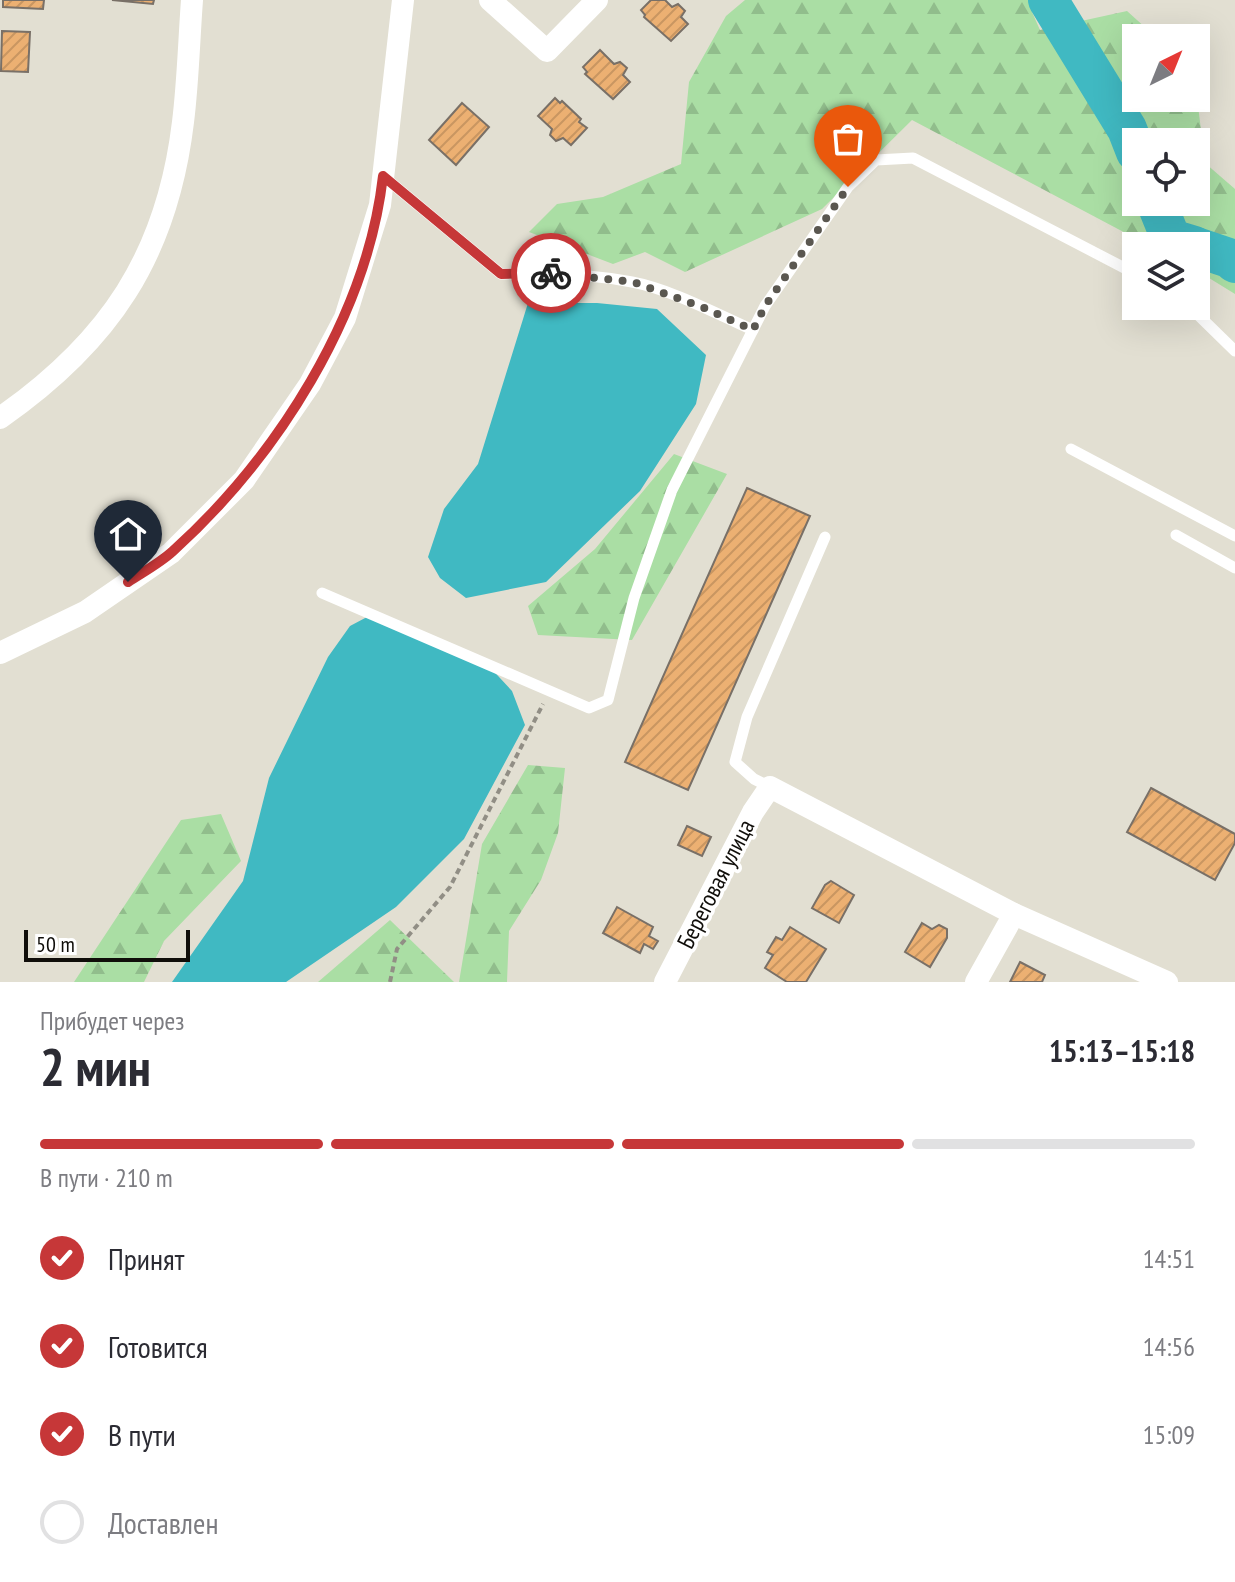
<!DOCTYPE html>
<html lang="ru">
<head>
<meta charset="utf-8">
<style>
  body { margin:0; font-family:"PT Sans Narrow",sans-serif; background:#f7f7f7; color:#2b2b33; height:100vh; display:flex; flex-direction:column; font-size:30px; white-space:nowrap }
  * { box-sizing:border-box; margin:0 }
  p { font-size:26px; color:#7c7c81 }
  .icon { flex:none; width:44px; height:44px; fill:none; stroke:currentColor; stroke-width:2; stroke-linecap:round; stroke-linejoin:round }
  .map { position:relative; height:982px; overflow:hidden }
  .details { display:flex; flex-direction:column; background:#fff; flex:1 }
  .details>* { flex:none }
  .needle { width:52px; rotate:43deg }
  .controls { position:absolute; left:1122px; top:24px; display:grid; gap:16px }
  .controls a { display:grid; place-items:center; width:88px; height:88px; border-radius:0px; background:#fff; box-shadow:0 8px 32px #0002; font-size:40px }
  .scale { position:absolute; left:24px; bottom:20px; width:166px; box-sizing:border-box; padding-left:8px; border:4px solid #100e0a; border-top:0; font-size:22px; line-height:28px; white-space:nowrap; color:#100e0a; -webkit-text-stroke:6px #fff; paint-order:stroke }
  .pin { position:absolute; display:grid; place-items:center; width:68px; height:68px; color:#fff; margin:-82px -34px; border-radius:50% 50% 50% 0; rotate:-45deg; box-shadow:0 0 8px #0007 }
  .pin .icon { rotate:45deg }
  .courier { position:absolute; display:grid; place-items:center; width:80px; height:80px; margin:-40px; border:6px solid #c63738; border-radius:50%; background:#fff; color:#222; box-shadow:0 2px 10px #0007 }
  .overview em { font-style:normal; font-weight:700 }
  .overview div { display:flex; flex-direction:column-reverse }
  .overview { display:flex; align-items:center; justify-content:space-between; height:136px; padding:0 40px }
  h1 { font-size:52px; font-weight:700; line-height:60px }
  .bar { display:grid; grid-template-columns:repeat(4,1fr); gap:12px 8px; align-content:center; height:96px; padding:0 40px }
  .bar i { height:10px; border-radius:6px; background:#e1e1e2 }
  .bar .current { background:#c63738 }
  .bar p { grid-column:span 4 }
  ol { padding:0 40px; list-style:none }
  li { display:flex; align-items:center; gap:24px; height:88px }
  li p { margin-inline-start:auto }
  li .icon { padding:8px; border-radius:50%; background:#c63738; color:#fff; stroke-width:4 }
  li:last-child { color:#7c7c81 }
  li i { width:44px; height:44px; border:4px solid #e1e1e2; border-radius:50% }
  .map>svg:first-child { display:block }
  .forest { fill:url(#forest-firs); fill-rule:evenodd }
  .water { fill:#40b9c2 }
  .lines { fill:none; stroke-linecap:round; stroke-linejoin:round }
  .river { stroke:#40b9c2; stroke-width:40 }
  .building { fill:url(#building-hatch); stroke:#797067; stroke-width:2 }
  .path { stroke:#918e85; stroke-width:4; stroke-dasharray:6 4; stroke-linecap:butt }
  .lane { stroke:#fff; stroke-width:11 }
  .street { stroke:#fff; stroke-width:22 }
  .done { stroke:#5a5750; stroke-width:8; stroke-dasharray:0 14.4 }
  .route { stroke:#c63738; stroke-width:10 }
  .labels { text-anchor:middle; stroke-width:7; stroke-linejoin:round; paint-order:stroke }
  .street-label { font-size:24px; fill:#100e0a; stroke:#fff }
</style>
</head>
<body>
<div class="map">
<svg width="1235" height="982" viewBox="0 0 1235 982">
  <defs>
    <pattern id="forest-firs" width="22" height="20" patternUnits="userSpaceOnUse" patternTransform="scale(2)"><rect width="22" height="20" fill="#aadea4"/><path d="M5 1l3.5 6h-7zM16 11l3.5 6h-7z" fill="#91bd8c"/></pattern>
    <pattern id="building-hatch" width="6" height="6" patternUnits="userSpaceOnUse" patternTransform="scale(2)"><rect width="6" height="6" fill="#ecb072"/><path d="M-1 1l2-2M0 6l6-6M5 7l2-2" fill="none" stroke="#c99661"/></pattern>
  </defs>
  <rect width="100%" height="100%" fill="#e2dfd2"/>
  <g class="forest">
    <path d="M745,0H1042L1032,12L1040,30L1127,11L1157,38H1136V98H1196V89L1205,163L1235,189V294L1196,270V246H1150L912,120L822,209L685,272L645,252L613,264L529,232L557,204L603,197L681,164L689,82L726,16ZM1136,142H1196V202H1136Z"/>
    <path d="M674,454L727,474L632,640L538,635L528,606L595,549Z"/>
    <path d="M528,765L565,768L558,833L541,880L509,931L507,982H459L482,844Z"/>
    <path d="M221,814L241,861L164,941L144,982H74L181,820Z"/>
    <path d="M390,920L454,982H318Z"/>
  </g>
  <g class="water">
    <path d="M528,303H597L657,309L706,355L696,404L640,491L546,582L466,598L440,578L428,557L444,509L478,464Z"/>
    <path d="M367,617L485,662L512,691L525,725L464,839L396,907L286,982H172L243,881L269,778L328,657L350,626Z"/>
  </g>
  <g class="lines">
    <g class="river">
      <path d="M1048,0L1127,129L1136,152"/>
      <path d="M1156,202L1171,239L1194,246"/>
      <path d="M1196,247L1229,258L1235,263"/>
    </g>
  </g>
  <g class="building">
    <path d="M3,0H44L43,9L3,7Z"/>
    <path d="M112,0H154L153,4Z"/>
    <path d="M651,0H665L672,7L678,4L685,11L681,17L688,24L671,41L644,17L645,15L641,10Z"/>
    <path d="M2,31L30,32L28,72L1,71Z"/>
    <path d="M600,50L614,64L620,62L627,68L623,75L630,82L613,99L585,74L587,72L583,67Z"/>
    <path d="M555,98L560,103L562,101L581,119L579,122L587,128L571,145L563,138L556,141L550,135L552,129L538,116Z"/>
    <path d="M462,103L489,127L456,165L429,140Z"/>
    <path d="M747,488L810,516L688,790L625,762Z"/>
    <path d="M1151,788L1235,834V843L1215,880L1127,832Z"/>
    <path d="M687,826L711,837L702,856L678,845Z"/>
    <path d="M831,881L854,895L839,923L812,908L825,885Z"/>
    <path d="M617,907L653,927L649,936L658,941L653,949L644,944L640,953L603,933Z"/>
    <path d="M922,923L932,929L939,925L947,929V938L930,967L905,952Z"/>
    <path d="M790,927L826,949L806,982H787L765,968L773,955L767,952L776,937L782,940Z"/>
    <path d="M1020,962L1045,975L1042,982H1010Z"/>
  </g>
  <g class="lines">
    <path class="path" d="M390,982L397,949L450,887L543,704"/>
    <g class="lane">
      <path d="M383,176L501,274C544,272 589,274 632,282C670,289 717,314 753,330"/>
      <path d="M1189,306L1235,351"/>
      <path d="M1071,449L1235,536"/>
      <path d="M1176,535L1235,568"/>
      <path d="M322,593L589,708L608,700L634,598L672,490L765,306L848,187L876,160L913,158L1136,274"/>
      <path d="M770,787L754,779L735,762L747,717L825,537"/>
    </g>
    <g class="street">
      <path d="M490,0L547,51L597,0"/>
      <path d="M0,418C109,342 167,256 183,122C188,82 189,40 192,0"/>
      <path d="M0,653L85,612L171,553L244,480L310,384L345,318L380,205L403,0"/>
      <path d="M665,982L753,812L770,787L1014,914L1167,982"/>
      <path d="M976,982L1014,914"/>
    </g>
  </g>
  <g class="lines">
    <path class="done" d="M551,273L633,282L702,307L753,330L765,306L848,187"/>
    <path class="route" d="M128,582C143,572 160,563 173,551C277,457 367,316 383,176L501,274L551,273"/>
  </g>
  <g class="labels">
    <g class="street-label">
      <text transform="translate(716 884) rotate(-63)" y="8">Береговая улица</text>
    </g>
  </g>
</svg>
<div class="controls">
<a><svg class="needle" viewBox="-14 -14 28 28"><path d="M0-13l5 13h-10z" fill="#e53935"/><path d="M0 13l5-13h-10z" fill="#7c7c81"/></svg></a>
<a><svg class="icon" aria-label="locate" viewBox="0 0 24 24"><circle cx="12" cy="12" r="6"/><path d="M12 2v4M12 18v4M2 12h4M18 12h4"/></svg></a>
<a><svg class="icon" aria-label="layers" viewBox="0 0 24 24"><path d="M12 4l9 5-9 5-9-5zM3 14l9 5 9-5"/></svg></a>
</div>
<div class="scale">50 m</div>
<div class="pin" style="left:848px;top:187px;background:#ea580c"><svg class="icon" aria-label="bag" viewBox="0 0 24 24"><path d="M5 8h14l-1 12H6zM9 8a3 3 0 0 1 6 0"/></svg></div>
<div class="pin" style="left:128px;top:582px;background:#1f2937"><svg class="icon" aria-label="home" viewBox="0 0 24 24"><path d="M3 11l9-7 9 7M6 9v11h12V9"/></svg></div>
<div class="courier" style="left:551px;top:273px"><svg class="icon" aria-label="bike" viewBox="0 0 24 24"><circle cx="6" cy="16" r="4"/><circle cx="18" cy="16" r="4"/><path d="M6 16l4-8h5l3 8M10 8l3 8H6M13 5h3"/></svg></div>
</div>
<section class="details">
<div class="overview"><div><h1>2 мин</h1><p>Прибудет через</p></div><em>15:13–15:18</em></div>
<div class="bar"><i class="current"></i><i class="current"></i><i class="current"></i><i></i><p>В пути · 210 m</p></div>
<ol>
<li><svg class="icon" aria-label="check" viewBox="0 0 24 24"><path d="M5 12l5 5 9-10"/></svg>Принят<p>14:51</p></li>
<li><svg class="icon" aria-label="check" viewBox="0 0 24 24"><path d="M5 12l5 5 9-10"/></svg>Готовится<p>14:56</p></li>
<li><svg class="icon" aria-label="check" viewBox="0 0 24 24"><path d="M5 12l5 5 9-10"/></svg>В пути<p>15:09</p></li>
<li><i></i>Доставлен</li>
</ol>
</section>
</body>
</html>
